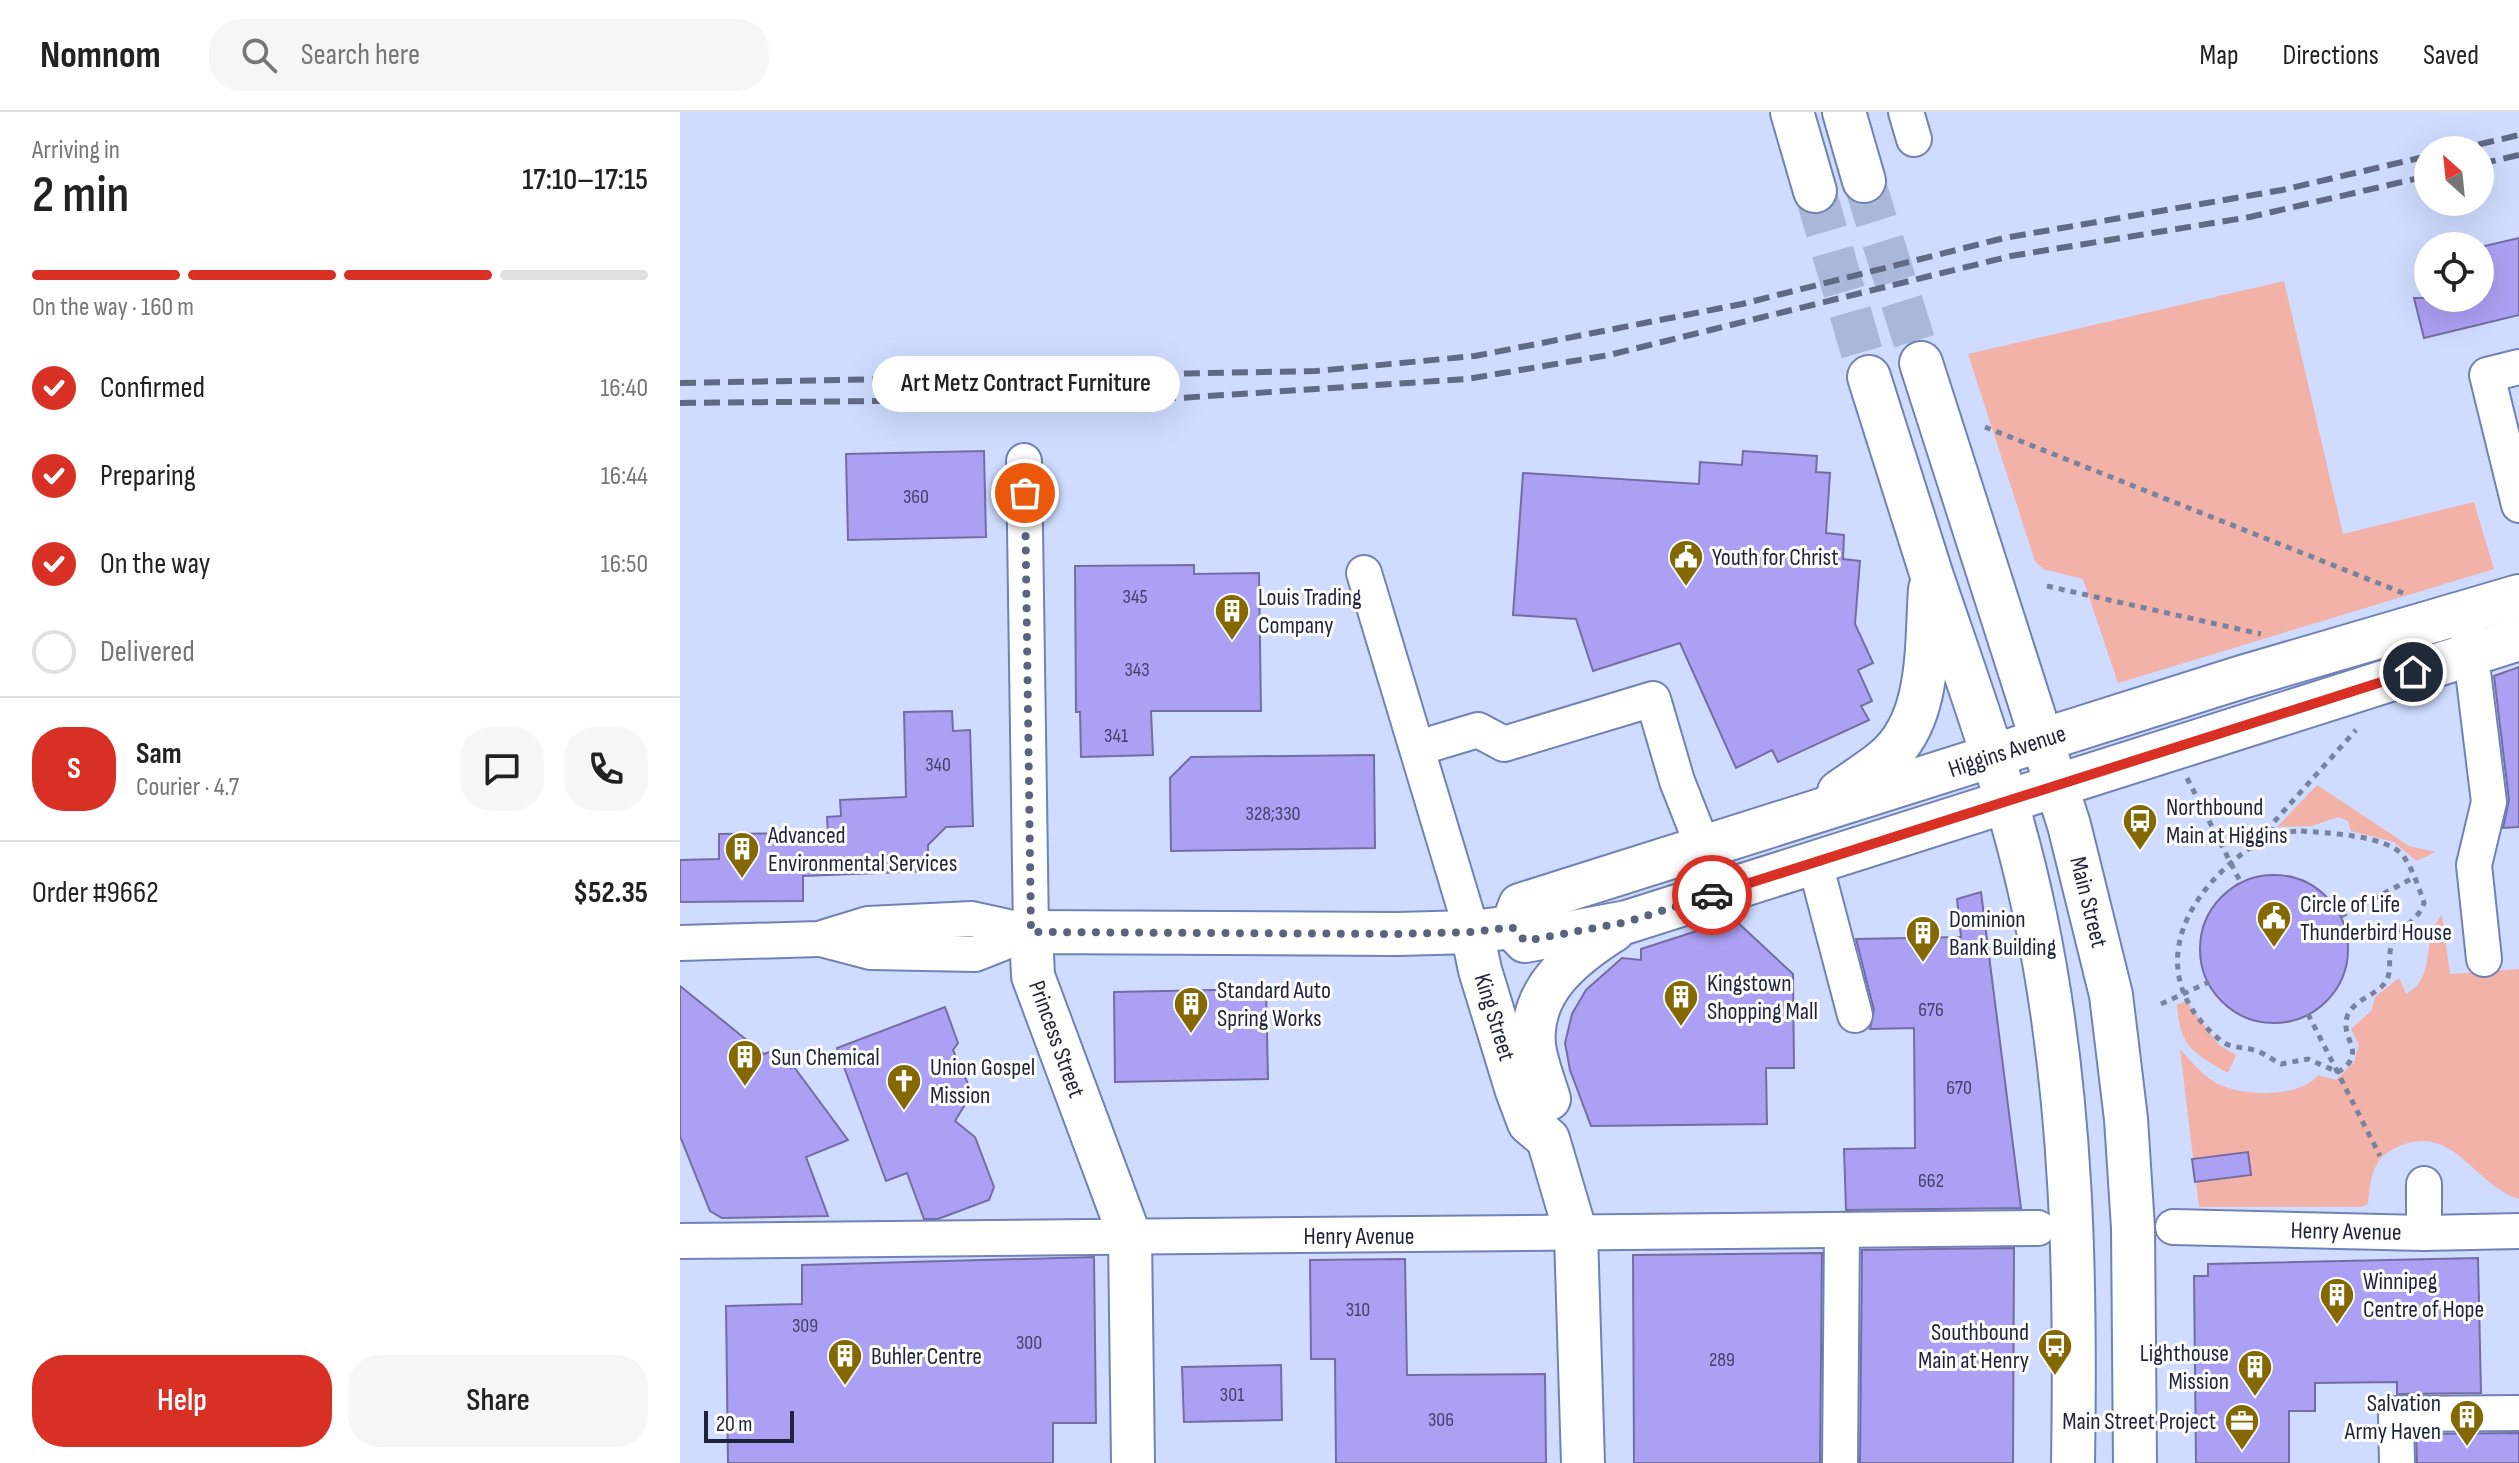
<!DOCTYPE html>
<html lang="en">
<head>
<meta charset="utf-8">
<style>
  body { margin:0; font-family:"Sofia Sans Condensed",sans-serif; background:#f6f6f6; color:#222; height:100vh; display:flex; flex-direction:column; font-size:30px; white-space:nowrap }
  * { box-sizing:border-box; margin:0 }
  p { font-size:26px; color:#767676 }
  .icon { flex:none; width:44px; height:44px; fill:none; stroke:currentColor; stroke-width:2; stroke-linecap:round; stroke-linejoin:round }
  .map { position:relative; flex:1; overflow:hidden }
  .drawer { display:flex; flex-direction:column; background:#fff; width:680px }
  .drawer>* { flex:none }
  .needle { width:52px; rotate:333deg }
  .controls { position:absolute; left:1734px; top:24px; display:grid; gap:16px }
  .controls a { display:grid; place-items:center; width:80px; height:80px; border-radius:50%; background:#fff; box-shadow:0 8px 32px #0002; font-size:40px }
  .scale { position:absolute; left:24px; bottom:20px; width:90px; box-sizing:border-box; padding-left:8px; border:4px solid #1d243a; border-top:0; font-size:22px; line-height:28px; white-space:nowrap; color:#1d243a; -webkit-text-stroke:6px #fdfdfd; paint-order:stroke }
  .pin { position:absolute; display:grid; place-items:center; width:68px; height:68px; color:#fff; margin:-34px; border:4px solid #fff; border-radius:50%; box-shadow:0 2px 8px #0007 }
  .courier { position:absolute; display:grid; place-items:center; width:80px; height:80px; margin:-40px; border:6px solid #d93025; border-radius:50%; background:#fff; color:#222; box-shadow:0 2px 10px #0007 }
  .bubble { position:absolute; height:56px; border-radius:28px; background:#fff; box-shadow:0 8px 32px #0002; font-size:26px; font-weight:600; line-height:56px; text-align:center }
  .summary em { font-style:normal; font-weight:600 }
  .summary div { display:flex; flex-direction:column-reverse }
  .summary { display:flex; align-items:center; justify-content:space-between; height:136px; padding:0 32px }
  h1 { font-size:52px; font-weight:600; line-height:60px }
  .bar { display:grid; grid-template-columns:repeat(4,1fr); gap:12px 8px; align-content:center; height:96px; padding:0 32px }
  .bar i { height:10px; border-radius:6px; background:#e0e0e0 }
  .bar .selected { background:#d93025 }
  .bar p { grid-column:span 4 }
  .line { display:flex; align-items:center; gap:20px; padding:0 32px; border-top:2px solid #e0e0e0 }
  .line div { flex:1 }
  .round { display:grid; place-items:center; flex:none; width:84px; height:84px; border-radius:32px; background:#f6f6f6 }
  ol { padding:0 32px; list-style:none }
  li { display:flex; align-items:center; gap:24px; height:88px }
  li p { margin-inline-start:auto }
  li .icon { padding:8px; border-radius:50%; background:#d93025; color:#fff; stroke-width:4 }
  li:last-child { color:#767676 }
  li i { width:44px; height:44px; border:4px solid #e0e0e0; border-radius:50% }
  .primary-button { display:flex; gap:16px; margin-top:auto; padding:16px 32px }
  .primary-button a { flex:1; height:92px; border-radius:32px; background:#d93025; color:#fff; font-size:32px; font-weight:600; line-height:92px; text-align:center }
  .primary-button a+a { background:#f6f6f6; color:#222 }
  header { display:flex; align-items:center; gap:48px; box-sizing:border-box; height:112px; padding:0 40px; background:#fff; border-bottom:2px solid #e0e0e0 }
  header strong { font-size:38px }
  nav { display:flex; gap:44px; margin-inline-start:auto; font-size:28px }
  .search { width:560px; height:72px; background:#f6f6f6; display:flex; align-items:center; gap:20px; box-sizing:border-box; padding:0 28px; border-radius:32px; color:#767676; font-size:30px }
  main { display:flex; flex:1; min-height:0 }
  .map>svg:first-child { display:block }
  .green { fill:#f2b2a8 }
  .building { fill:#aca0f4; stroke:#746da3; stroke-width:2 }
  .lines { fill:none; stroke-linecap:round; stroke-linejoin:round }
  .major-tunnel { stroke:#abb7d8; stroke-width:42; stroke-dasharray:42 21; stroke-linecap:butt }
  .minor-casing { stroke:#7082b6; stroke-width:38 }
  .major-casing { stroke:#7082b6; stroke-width:46 }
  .path { stroke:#78839f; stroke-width:5; stroke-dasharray:6 6; stroke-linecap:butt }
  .minor { stroke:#fff; stroke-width:34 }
  .major { stroke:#fff; stroke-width:42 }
  .rail { stroke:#616a85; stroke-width:6; stroke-dasharray:16 8; stroke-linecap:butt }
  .done { stroke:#5b647f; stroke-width:8; stroke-dasharray:0 14.4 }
  .route { stroke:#d93025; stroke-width:10 }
  .labels { text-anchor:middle; stroke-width:6; stroke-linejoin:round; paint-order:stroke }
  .number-label { font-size:20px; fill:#414368 }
  .poi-label { font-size:24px; fill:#1d243a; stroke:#fdfdfd; text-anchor:start }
  .street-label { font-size:24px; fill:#1d243a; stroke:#fdfdfd }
</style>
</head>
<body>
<header>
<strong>Nomnom</strong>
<div class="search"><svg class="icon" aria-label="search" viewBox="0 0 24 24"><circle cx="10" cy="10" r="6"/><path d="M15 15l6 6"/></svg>Search here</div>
<nav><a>Map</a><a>Directions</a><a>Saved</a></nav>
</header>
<main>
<section class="drawer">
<div class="summary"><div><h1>2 min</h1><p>Arriving in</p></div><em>17:10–17:15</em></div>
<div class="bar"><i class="selected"></i><i class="selected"></i><i class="selected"></i><i></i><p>On the way · 160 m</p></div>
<ol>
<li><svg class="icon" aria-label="check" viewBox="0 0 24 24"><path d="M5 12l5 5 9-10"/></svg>Confirmed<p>16:40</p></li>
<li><svg class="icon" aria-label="check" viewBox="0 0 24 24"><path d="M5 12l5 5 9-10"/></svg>Preparing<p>16:44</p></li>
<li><svg class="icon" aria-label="check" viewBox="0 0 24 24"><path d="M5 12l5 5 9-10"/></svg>On the way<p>16:50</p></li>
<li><i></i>Delivered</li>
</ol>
<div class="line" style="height:144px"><b class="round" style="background:#d93025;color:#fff">S</b><div><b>Sam</b><p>Courier · 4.7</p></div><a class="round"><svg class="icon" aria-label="chat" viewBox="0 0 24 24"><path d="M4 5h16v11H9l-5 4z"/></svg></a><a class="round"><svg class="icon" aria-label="phone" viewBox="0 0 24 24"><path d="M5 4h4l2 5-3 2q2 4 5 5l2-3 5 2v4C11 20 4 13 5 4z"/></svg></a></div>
<div class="line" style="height:104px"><div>Order #9662</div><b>$52.35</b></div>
<div class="primary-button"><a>Help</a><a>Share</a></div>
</section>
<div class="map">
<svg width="1839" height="1351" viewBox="0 0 1839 1351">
  <rect width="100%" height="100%" fill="#cfdcff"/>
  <g class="green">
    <path d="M1604,169L1663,422L1794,390L1814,457L1438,571L1403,467L1363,457L1355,449L1288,242Z"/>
    <path d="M1637,673L1729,734L1756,740L1736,749L1714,730L1671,719L1668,709L1658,705L1632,714L1597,715Z"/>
    <path d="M1762,803L1770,862L1839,857V1087C1794,1073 1775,1013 1722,1033C1693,1044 1691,1062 1688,1092L1681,1095H1519L1500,937C1509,947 1520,960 1531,968C1555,985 1620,987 1638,963L1656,968L1674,950L1679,933L1671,917L1692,898L1695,885L1719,866L1726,882C1759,864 1739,827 1762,803Z"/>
    <path d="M1506,889L1539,933L1556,943L1548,961C1513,941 1500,935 1497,893Z"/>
  </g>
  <g class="building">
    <path d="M1839,126V203L1744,226L1734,186H1800V135Z"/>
    <path d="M304,339L306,425L168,428L166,342Z"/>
    <path d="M1063,339L1137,344L1136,360L1150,361L1146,421L1164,423L1163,447L1180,449L1175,512L1193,551L1178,558L1192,589L1181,594L1189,608L1098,650L1092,638L1056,656L1000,531L913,559L896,507L833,503L843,361L1019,372L1020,350L1062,353Z"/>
    <path d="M514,453V462L579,461L581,599H471L473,643L401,645L400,600H396L395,454Z"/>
    <path d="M1839,555V715L1823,716L1829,688L1814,564Z"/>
    <path d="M272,599L273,619L290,618L293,714L266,715L248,733V759L123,764V789L0,790V748L39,747V722L148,721L147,705L161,704L160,688L226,685L224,600Z"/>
    <path d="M694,643L695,736L491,739L490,666L511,645Z"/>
    <circle cx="1594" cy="837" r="74"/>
    <path d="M1301,780L1341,1096L1166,1098L1164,1037L1235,1036L1234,916L1190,917L1194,898L1176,827L1281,825L1277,787Z"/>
    <path d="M1054,807L1113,862L1114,956H1086L1087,1012L911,1014L890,958L885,931L892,902L906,878L942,846L961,848V837Z"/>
    <path d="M0,874L84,942L95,938L111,956L114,955L168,1028L126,1045L148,1104L42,1106L30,1099L0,1024Z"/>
    <path d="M586,877L588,967L435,970L434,880Z"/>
    <path d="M265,895L278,931L273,938L292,981L275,1009L295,1025L314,1075L309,1088L258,1107H244L227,1061L206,1069L157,936Z"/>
    <path d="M1568,1040L1571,1063L1515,1070L1512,1047Z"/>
    <path d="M1334,1136L1333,1351H1180L1182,1138Z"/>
    <path d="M1142,1141L1140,1351H954L953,1143Z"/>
    <path d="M414,1145L416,1311H373V1351H48L46,1194L122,1192V1153Z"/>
    <path d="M1798,1146L1801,1281L1717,1282V1270L1635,1271V1299H1609V1351H1516L1514,1164H1528V1152Z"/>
    <path d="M725,1147L727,1263L865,1262L866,1351H656L655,1247H631L630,1148Z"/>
    <path d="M601,1253L602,1308L504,1310L502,1255Z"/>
    <path d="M1839,1321V1351H1737L1736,1322Z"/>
  </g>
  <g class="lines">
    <g class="major-tunnel">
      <path d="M1184,69L1241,251"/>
      <path d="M1135,79L1189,265"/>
    </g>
    <defs>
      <g id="minor">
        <path d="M1226,0L1234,27"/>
        <path d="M1839,255L1807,263L1839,393"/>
        <path d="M344,349L351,820"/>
        <path d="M684,461L792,820"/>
        <path d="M1788,519L1809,690L1794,753L1804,847"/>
        <path d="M738,636L798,618L824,632L973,587L997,669L1023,735"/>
        <path d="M1135,751L1175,903"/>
        <path d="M141,827L191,840L295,842L351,820"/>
        <path d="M0,831L139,827L188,812L292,807L351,820"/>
        <path d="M1744,1072V1121"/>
        <path d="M1493,1115L1744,1121L1839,1119"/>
        <path d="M0,1129L1358,1116"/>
        <path d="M1160,1351L1162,1118"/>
        <path d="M1717,1351L1716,1302L1839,1301"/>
      </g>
      <g id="major">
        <path d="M1112,0L1135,79"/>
        <path d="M1164,0L1184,69"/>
        <path d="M1241,251L1389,713L1431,883L1446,1007L1453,1116L1455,1351"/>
        <path d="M1189,265C1210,330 1230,396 1251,461C1289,574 1331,686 1355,803C1393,984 1396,1167 1393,1351"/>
        <path d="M1159,680C1174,669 1191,659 1205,647C1252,608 1246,532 1250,477"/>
        <path d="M832,815L840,793L1562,565L1839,484"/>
        <path d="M832,815L845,829L947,810L1839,527"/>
        <path d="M792,820L800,858L837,979L849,1011L868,1027L896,1122L903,1351"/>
        <path d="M869,987C864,970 856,951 854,933C849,878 893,844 934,818"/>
        <path d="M453,1351L450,1125L353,864L351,820L717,822L792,820L832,815"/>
      </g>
    </defs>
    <use href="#minor" class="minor-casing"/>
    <use href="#major" class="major-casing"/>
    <g class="path">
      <path d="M1305,315L1723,481"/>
      <path d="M1367,474L1581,522"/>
      <path d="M1507,666L1561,771"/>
      <path d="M1621,719C1646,721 1709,723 1724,745C1733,758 1739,776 1744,791C1739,808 1721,814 1713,830C1706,843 1714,861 1704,872C1694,884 1672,889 1667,905C1660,928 1689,941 1658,960L1628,947L1601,952C1592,948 1583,940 1574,938C1561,934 1551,937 1540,928C1472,872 1493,801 1551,751C1574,731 1590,720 1621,719Z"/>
      <path d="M1591,721L1593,711L1676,618"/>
      <path d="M1661,804L1733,766"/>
      <path d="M1481,892L1529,870"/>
      <path d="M1628,902L1700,1044"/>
    </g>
    <use href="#minor" class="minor"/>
    <use href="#major" class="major"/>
    <g class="rail">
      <path d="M1775,38L1839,23"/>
      <path d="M1800,52L1839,43"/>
      <path d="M0,271L636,259L795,244L1062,192L1324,126L1602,78L1748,44"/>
      <path d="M0,291L499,286L787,267L929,243L1331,144L1570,105L1748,64"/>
    </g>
  </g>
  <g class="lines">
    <path class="done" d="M345,381L351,820L717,822L792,820L832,815L845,829L947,810L1032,783"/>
    <path class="route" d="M1032,783L1733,560"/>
  </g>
  <defs>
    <symbol id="civic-pin" viewBox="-11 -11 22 30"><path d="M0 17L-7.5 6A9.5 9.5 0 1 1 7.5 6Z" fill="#846801" stroke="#fdfdfd"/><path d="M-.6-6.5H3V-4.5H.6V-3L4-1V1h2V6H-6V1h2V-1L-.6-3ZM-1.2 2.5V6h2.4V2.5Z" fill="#fff"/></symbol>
    <symbol id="building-pin" viewBox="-11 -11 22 30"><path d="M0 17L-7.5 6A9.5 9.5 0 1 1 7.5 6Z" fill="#846801" stroke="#fdfdfd"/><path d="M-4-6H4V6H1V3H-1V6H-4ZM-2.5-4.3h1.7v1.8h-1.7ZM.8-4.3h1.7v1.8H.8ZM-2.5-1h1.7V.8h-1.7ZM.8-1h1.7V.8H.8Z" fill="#fff"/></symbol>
    <symbol id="bus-pin" viewBox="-11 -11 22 30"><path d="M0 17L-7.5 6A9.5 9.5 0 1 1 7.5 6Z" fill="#846801" stroke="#fdfdfd"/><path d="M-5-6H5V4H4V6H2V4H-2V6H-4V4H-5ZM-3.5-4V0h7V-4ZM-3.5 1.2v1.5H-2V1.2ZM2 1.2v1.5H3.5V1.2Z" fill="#fff"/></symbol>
    <symbol id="church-pin" viewBox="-11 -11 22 30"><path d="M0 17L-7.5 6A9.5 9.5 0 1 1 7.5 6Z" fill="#846801" stroke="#fdfdfd"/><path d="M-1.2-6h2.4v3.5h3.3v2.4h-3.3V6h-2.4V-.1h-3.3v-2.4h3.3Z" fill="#fff"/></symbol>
    <symbol id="office-pin" viewBox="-11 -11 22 30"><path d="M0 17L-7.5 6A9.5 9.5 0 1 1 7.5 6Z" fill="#846801" stroke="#fdfdfd"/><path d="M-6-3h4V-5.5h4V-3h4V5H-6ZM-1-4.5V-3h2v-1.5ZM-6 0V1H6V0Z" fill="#fff"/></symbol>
  </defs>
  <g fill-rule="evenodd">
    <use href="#civic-pin" x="986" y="425" width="40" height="54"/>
    <use href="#building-pin" x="532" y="479" width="40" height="54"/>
    <use href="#bus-pin" x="1440" y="689" width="40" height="54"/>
    <use href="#building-pin" x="42" y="717" width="40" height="54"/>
    <use href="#civic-pin" x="1574" y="786" width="40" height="54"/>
    <use href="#building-pin" x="1223" y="801" width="40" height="54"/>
    <use href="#building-pin" x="981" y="865" width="40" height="54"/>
    <use href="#building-pin" x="491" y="872" width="40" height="54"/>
    <use href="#building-pin" x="45" y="925" width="40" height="54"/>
    <use href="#church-pin" x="204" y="949" width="40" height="54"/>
    <use href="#building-pin" x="1637" y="1163" width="40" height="54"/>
    <use href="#bus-pin" x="1355" y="1214" width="40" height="54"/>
    <use href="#building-pin" x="145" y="1224" width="40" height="54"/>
    <use href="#building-pin" x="1555" y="1235" width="40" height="54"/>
    <use href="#building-pin" x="1767" y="1285" width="40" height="54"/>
    <use href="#office-pin" x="1542" y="1289" width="40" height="54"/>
  </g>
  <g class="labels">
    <g class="number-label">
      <text x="236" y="391">360</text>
      <text x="455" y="491">345</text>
      <text x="457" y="564">343</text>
      <text x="436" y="630">341</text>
      <text x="258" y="659">340</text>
      <text x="593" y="708">328;330</text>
      <text x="1251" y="904">676</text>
      <text x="1279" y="982">670</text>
      <text x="1251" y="1075">662</text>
      <text x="678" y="1204">310</text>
      <text x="125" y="1220">309</text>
      <text x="349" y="1237">300</text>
      <text x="1042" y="1254">289</text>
      <text x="552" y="1289">301</text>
      <text x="761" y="1314">306</text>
    </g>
    <g class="poi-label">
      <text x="1032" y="453">Youth for Christ</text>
      <text x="578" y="493">Louis Trading<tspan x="578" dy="28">Company</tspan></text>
      <text x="1486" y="703">Northbound<tspan x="1486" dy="28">Main at Higgins</tspan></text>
      <text x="88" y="731">Advanced<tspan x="88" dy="28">Environmental Services</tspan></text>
      <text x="1620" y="800">Circle of Life<tspan x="1620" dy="28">Thunderbird House</tspan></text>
      <text x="1269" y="815">Dominion<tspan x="1269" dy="28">Bank Building</tspan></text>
      <text x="1027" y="879">Kingstown<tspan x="1027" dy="28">Shopping Mall</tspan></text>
      <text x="537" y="886">Standard Auto<tspan x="537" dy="28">Spring Works</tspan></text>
      <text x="91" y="953">Sun Chemical</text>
      <text x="250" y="963">Union Gospel<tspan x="250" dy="28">Mission</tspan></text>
      <text x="1683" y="1177">Winnipeg<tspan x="1683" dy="28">Centre of Hope</tspan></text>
      <text x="1349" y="1228" text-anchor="end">Southbound<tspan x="1349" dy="28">Main at Henry</tspan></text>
      <text x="1549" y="1249" text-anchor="end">Lighthouse<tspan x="1549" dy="28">Mission</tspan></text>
      <text x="191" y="1252">Buhler Centre</text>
      <text x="1761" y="1299" text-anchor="end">Salvation<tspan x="1761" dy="28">Army Haven</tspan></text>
      <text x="1536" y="1317" text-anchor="end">Main Street Project</text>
    </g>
    <g class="street-label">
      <text transform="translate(1327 639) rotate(-18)" y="8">Higgins Avenue</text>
      <text transform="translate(1409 790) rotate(76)" y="8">Main Street</text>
      <text transform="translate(815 905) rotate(73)" y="8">King Street</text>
      <text transform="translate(377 927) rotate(70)" y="8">Princess Street</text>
      <text transform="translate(1666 1119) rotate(1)" y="8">Henry Avenue</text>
      <text x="679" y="1132">Henry Avenue</text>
    </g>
  </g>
</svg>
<div class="controls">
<a><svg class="needle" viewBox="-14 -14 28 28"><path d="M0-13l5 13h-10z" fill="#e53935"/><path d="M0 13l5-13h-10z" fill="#767676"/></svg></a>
<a><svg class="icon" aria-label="locate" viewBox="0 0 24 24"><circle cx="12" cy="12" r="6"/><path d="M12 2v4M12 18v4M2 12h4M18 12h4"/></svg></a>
</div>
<div class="scale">20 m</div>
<div class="pin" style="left:345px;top:381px;background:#ea580c"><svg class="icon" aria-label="bag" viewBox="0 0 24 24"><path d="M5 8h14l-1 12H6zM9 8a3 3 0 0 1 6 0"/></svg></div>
<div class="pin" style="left:1733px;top:560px;background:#1f2937"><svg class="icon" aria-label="home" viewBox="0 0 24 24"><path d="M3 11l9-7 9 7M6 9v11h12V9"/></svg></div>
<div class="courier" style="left:1032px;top:783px"><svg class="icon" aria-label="car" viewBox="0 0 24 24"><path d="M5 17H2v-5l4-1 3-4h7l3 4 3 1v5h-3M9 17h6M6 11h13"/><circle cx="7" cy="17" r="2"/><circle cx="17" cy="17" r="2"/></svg></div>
<div class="bubble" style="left:192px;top:244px;width:308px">Art Metz Contract Furniture</div>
</div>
</main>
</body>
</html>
